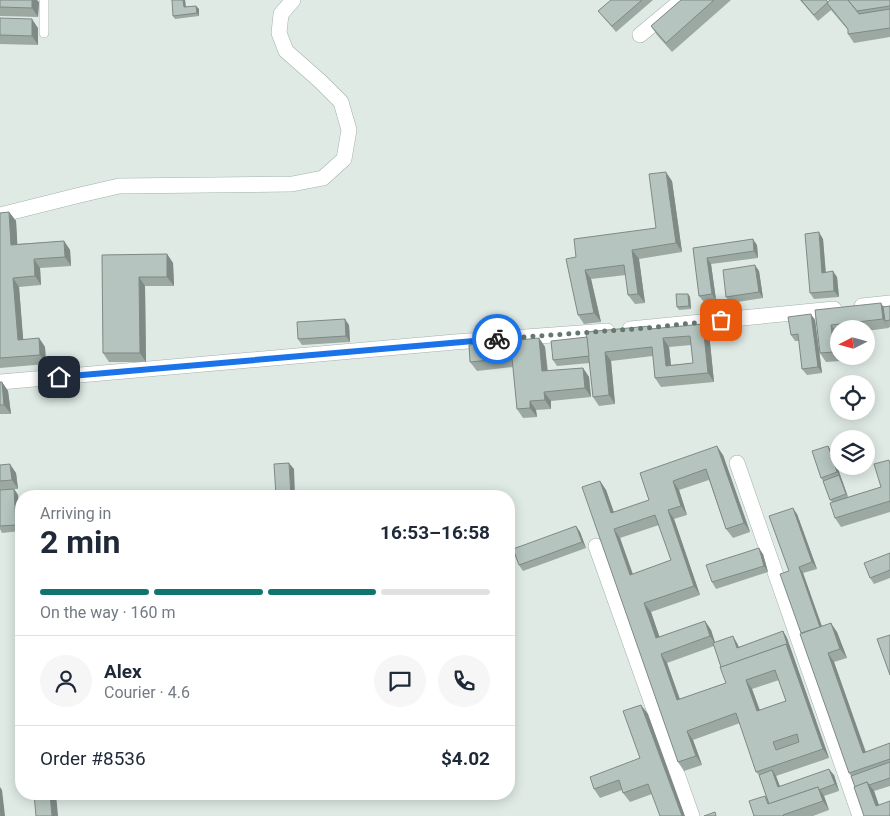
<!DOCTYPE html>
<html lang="en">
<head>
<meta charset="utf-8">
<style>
  body { margin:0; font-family:Roboto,sans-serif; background:#f6f6f7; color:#1f2937; height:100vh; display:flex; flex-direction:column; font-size:19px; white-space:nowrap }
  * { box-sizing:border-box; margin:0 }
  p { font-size:16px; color:#747a83 }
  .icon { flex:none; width:28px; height:28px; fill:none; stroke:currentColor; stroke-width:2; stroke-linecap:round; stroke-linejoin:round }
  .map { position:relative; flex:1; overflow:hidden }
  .side { position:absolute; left:15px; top:490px; width:500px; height:310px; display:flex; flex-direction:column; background:#fff; border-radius:20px; box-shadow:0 2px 12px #0003 }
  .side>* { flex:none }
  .needle { width:32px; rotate:264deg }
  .fabs { position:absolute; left:830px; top:320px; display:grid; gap:10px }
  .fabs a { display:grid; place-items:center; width:45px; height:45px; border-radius:50%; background:#fff; box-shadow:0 2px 12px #0003; font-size:25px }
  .pin { position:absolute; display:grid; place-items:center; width:42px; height:42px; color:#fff; margin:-21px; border-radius:10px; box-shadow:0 2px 8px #0006 }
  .courier { position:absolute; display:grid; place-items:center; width:50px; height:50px; margin:-25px; border:4px solid #1a73e8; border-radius:50%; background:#fff; color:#222; box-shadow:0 1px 6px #0007 }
  .headline em { font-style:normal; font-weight:700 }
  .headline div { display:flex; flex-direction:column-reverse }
  .headline { display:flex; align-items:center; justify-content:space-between; height:85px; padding:0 25px }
  h1 { font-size:32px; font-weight:700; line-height:38px }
  .bar { display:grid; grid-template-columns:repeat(4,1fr); gap:8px 5px; align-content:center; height:60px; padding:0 25px }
  .bar i { height:6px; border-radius:4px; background:#e0e1e3 }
  .bar .on { background:#0f766e }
  .bar p { grid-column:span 4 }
  .line { display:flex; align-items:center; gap:12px; padding:0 25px; border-top:1px solid #e0e1e3 }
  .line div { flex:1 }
  .round { display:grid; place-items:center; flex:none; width:52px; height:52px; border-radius:26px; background:#f6f6f7 }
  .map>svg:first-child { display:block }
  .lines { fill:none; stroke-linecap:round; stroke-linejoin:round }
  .service-casing { stroke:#a2b1ac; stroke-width:10 }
  .minor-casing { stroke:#a2b1ac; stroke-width:16 }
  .service { stroke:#fff; stroke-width:9 }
  .minor { stroke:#fff; stroke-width:15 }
  .wall { fill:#9ca9a3; fill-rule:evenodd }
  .shaded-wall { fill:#7f8985 }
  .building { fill:#b5c4be; stroke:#7f8985; fill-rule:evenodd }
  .done { stroke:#647771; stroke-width:5; stroke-dasharray:0 9 }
  .route { stroke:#1a73e8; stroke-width:6 }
</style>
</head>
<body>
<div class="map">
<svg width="890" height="816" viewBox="0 0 890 816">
  <rect width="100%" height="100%" fill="#dfeae5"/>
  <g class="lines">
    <defs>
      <path id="service" d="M44,33V0"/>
      <g id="minor">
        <path d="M640,35L682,0"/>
        <path d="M0,215L80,195L119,186L292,184L323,178L344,159L349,130L341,102L320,81L286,51L279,33L281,14L293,0"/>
        <path d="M862,306L890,303"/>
        <path d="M630,329L834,309"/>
        <path d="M0,382L455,342L607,331"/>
        <path d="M737,463L860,816"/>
        <path d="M596,546L692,816"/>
      </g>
    </defs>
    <use href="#service" class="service-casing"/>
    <use href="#minor" class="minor-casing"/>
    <use href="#service" class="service"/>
    <use href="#minor" class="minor"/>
  </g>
  <g class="wall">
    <path d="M0,0L39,2L38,17L0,16Z"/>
    <path d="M185,0L186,7L196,6L199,9V16L175,19L173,16Z"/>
    <path d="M611,0H653L616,32L598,11Z"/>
    <path d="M681,0H731L672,52L657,35L651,26Z"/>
    <path d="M800,0H826L828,2L890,0V37L854,43L848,34V30L831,10L818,21Z"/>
    <path d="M0,18L38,28V45L0,44Z"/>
    <path d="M672,181L682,252L639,259L645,303L635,304L628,295L626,275L591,279L601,322L584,324L578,315L576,257L656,228Z"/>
    <path d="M9,212L16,221L17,244L64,241L70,250L71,266L40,268L41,285L19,287L23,340L39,338L45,347L46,364L0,368V213Z"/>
    <path d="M823,239L826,272L837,277L839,297L814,299L810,293Z"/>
    <path d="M757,245L758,258L711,264L716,300L704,302L699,296L693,248Z"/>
    <path d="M167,254L173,263L174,286H145L146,362H109L103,353L102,255Z"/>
    <path d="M759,271L763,298L731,303L726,297Z"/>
    <path d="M688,294L690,297L691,309L679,310L677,307Z"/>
    <path d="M890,306V327H889V328L866,331V329H839V334H838L839,356H840L841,361L826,362L820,353L815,310Z"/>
    <path d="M815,320L822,373L807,375L802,369L799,341H795L791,335Z"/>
    <path d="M703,324L709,333L714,382L661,387L655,378L653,356L611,361L615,404L599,406L593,397L590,363L557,366L553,360L587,337L650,326L652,329ZM691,345L693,363L671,365L669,347Z"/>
    <path d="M349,325L350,342L302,345L298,339Z"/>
    <path d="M539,338L545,347L548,371L583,368L589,377L591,397L551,401V409L536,410L537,417L523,418L517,409L513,367L477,371L470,362Z"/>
    <path d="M0,382H2L8,391L11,414H0Z"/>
    <path d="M828,446L832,452L848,497L881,487L890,462V512L841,527L835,518L832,502L830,500L823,481L821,478Z"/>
    <path d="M723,455L750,532L733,538L726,529L709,480L679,490L687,515L674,519L700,595L651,612L659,637L705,621L711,630L715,643H737L739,647L783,631L787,638L829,758L776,776L780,786L834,775L839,791L824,796L829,810L813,816H754L765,796L767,799L759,775L756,772L740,723L693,740L702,765L684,771L678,762L600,481L606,490L614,512L649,500L640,473ZM659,525L671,560L633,574L620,538ZM714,646L726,683L680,699L667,663ZM779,680L786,701L760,710L752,689Z"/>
    <path d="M0,465L16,473L18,489H14L18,495L20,531L2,533L0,529Z"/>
    <path d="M797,514L817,569L803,573L822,626L837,632L847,658L834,662L866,752L890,743V786L874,791L879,805L890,816L855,787L851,776L849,773L801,633L789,571Z"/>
    <path d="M576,526L580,532L586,548L523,571L519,565Z"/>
    <path d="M890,553V578L874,584L870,578Z"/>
    <path d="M763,554L768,572L716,589L712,582Z"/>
    <path d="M648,714L652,794L630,802L623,793L622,790L600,798L594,789L640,758Z"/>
  </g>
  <g class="shaded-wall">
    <path d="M32,0H37L39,2L38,17L32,8Z"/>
    <path d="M183,0H185L186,10L184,7Z"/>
    <path d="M196,6L199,9V16L197,13Z"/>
    <path d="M32,19L38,28V45L32,36Z"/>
    <path d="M666,172L672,181L682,252L676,243Z"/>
    <path d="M9,212L16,221L18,254L11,245Z"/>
    <path d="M819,232L823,239L826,279L822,273Z"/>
    <path d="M753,239L757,245L758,258L754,251Z"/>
    <path d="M64,241L70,250L71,266L65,257Z"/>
    <path d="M632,250L639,259L645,303L638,294Z"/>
    <path d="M167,254L173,263L174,286L167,277Z"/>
    <path d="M707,258L711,264L716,300L712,294Z"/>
    <path d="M34,259L40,268L41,285L35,276Z"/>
    <path d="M755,265L759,271L763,298L759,292Z"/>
    <path d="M585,270L591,279L601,322L594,313Z"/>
    <path d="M833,271L837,277L839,297L834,291Z"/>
    <path d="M139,277L145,286L146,362L140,353Z"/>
    <path d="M13,278L19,287L24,349L18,340Z"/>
    <path d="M688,294L690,297L691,309L689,306Z"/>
    <path d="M881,303L887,312L885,321L889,328L883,319Z"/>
    <path d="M811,314L815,320L822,373L818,367Z"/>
    <path d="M345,319L349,325L350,342L346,336Z"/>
    <path d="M703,324L709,333L714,382L708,373Z"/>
    <path d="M831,325L838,334L839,356H840L841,361L834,352Z"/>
    <path d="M39,338L45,347L46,364L40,355Z"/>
    <path d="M539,338L545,347L548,380L542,371Z"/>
    <path d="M663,338L669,347L672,375L666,366Z"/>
    <path d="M605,352L611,361L615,404L609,395Z"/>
    <path d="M583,368L589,377L591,397L585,388Z"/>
    <path d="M2,382L8,391L11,414L4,405Z"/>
    <path d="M544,392L551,401V409L545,400Z"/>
    <path d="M530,401L536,410L537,417L530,408Z"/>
    <path d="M717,446L723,455L750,532L744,523Z"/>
    <path d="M828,446L832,452L848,497L846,494L839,475L837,472Z"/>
    <path d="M289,463L294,469L295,496H291Z"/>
    <path d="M10,464L16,473L18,489L12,480Z"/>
    <path d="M600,481L606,490L617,522L611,513Z"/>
    <path d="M673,481L679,490L687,515L681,506Z"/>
    <path d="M14,489L18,495L20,531L16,525Z"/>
    <path d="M793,508L797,514L817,569L812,562Z"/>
    <path d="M668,510L674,519L700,595L694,586Z"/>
    <path d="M576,526L580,532L586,548L582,542Z"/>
    <path d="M614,529L620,538L636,584L630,575Z"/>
    <path d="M759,548L763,554L768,572L764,566Z"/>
    <path d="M799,567L803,573L825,636L821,630Z"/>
    <path d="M644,603L651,612L663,647L656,638Z"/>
    <path d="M705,621L711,630L716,645L710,636Z"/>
    <path d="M831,623L837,632L847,658L840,649Z"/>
    <path d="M783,631L787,638L829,758L823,749L786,644Z"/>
    <path d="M733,636L737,643L741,654L737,648Z"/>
    <path d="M828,653L834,662L869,762L863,753Z"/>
    <path d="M661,654L667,663L683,709L677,700Z"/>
    <path d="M746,680L752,689L763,720L757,711Z"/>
    <path d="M641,705L648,714L685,816H682Z"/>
    <path d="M687,731L693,740L702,765L696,756Z"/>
    <path d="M829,769L834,775L839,791L835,784Z"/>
    <path d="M772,770L776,776L782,793L778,787Z"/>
    <path d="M867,782L874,791L882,815L876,806Z"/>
    <path d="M0,787L2,790L5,816H1L0,803Z"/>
    <path d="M818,787L824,796L829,810L823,801Z"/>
    <path d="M50,794H56L58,816H52Z"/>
  </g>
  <g class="building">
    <path d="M0,0H32V8L0,7Z"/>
    <path d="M172,0H183L184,7L196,6L197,13L173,16Z"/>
    <path d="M611,0H642L612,26L598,11Z"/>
    <path d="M681,0H714L666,43L651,26Z"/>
    <path d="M801,0H826L828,2L814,15Z"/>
    <path d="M830,0H848L859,14L890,9V28L848,34V29L827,3Z"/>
    <path d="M848,0H890V6L857,11Z"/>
    <path d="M0,18L32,19V36L0,35Z"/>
    <path d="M666,172L676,243L632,250L638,294L628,295L624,265L585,270L594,313L578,315L566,259L576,257L574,239L656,228L649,174Z"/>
    <path d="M9,212L11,245L64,241L65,257L34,259L35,276L13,278L18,340L39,338L40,355L0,358V213Z"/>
    <path d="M819,232L822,273L833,271L834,291L810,293L805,234Z"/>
    <path d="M753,239L754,251L707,258L712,294L699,296L693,248Z"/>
    <path d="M167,254V277H139L140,353H103L102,255Z"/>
    <path d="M755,265L759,292L726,297L723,270Z"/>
    <path d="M676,294H688L689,306L677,307Z"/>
    <path d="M881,303L883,319L831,325L834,352L820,353L815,310Z"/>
    <path d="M890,306V320L885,321L883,307Z"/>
    <path d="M811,314L818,367L802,369L798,334L791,335L788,317Z"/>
    <path d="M345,319L346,336L298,339L297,322Z"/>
    <path d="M703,324L708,373L655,378L652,347L605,352L609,395L593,397L586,332L650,326V329ZM690,336L693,363L666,366L663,338Z"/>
    <path d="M587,337L589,356L553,360L551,341Z"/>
    <path d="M539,338L542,371L583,368L585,388L544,392L545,400L530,401V408L517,409L512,358L470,362L469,345Z"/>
    <path d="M0,382H2L4,405H0Z"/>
    <path d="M717,446L744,523L726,529L706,469L673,481L681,506L668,510L694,586L644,603L656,638L705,621L710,636L661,654L677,700L726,683L720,667L786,644L823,749L756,772L736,713L687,731L696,756L678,762L582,487L600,481L611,513L649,500L640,473ZM655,515L671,560L630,575L614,529ZM775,670L786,701L757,711L746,680ZM797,734L799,742L776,750L773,742Z"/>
    <path d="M828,446L837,472L821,478L812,451Z"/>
    <path d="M889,460L890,464V501L835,518L830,503L881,487L874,464Z"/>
    <path d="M289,463L291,496H276L274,464Z"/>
    <path d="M10,464L12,480L0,481V465Z"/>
    <path d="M839,475L846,494L830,500L823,481Z"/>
    <path d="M14,489L16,525L0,526V490Z"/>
    <path d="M793,508L812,562L799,567L820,627L801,633L780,574L789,571L769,516Z"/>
    <path d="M576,526L582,542L519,565L513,549Z"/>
    <path d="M759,548L764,566L712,582L706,565Z"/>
    <path d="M890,553V570L870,578L864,563Z"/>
    <path d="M831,623L840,649L828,653L863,753L890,743V759L849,773L800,634Z"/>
    <path d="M783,631L788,647L786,644L721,667L713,643L733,636L737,648Z"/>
    <path d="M890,635V675L877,639Z"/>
    <path d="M641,705L682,816H660L648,784L623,793L619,780L594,789L590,777L640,758L623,711Z"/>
    <path d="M890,762V778L869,785L867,782L855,787L851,776Z"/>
    <path d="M829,769L835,784L819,790L818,787L769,804L759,775L772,770L778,787Z"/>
    <path d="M867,782L876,806L890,801V816H864L854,787Z"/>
    <path d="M818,787L823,801L783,815L784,816H754L749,801L765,796L768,804Z"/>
    <path d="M34,794H50L52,816H36Z"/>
    <path d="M0,803L1,816H0Z"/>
    <path d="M715,812L716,816H704Z"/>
  </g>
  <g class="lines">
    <path class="done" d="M497,339L647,328L721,320"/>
    <path class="route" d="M59,377L497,339"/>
  </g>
</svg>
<div class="fabs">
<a><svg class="needle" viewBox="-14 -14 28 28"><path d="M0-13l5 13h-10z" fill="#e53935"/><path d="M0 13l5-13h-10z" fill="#747a83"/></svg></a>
<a><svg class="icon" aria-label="locate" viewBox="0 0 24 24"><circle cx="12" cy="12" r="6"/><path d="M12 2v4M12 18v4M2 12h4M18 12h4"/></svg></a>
<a><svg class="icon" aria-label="layers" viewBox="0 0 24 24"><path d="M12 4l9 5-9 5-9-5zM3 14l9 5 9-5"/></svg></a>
</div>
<div class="pin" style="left:721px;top:320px;background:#ea580c"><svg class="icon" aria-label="bag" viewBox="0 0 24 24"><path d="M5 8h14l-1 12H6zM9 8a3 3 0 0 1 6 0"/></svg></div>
<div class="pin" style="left:59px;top:377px;background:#1f2937"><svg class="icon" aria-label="home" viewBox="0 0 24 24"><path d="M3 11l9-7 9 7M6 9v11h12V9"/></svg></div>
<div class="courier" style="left:497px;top:339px"><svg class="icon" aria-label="bike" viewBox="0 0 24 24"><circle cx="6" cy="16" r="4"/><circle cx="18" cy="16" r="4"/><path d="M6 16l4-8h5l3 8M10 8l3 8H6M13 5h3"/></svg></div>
<section class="side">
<div class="headline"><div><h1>2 min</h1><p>Arriving in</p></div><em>16:53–16:58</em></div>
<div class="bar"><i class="on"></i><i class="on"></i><i class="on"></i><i></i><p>On the way · 160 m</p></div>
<div class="line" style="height:90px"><a class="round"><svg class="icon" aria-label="person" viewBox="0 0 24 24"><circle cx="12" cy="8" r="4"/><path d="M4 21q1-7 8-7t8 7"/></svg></a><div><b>Alex</b><p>Courier · 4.6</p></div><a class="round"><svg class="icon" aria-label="chat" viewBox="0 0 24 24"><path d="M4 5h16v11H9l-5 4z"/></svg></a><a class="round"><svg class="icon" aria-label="phone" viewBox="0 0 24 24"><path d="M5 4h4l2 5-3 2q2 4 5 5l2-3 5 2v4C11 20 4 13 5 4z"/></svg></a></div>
<div class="line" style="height:65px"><div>Order #8536</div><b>$4.02</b></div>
</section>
</div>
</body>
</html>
